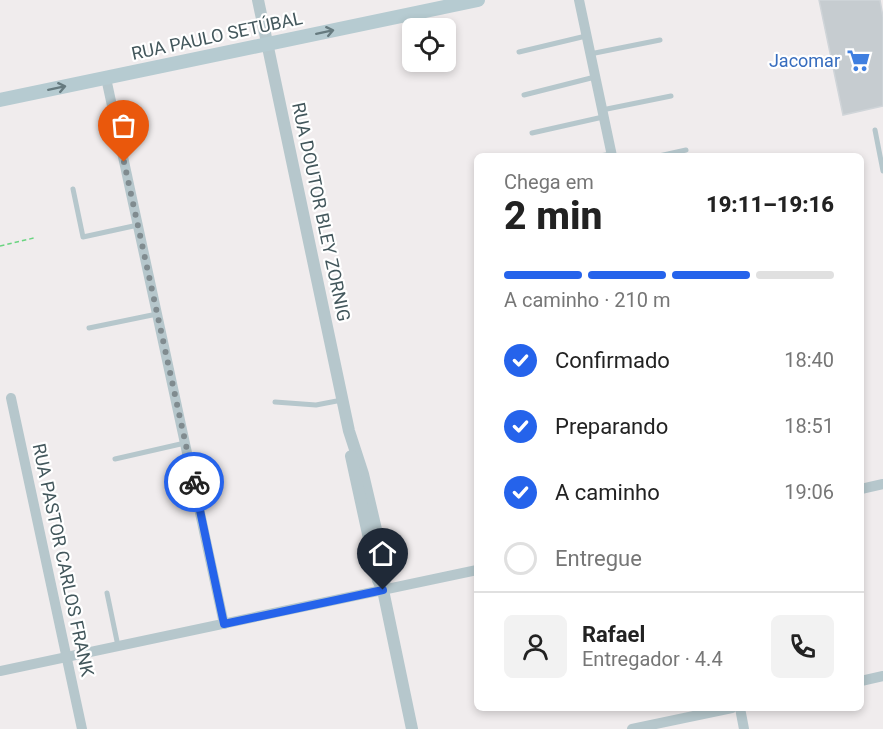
<!DOCTYPE html>
<html lang="pt">
<head>
<meta charset="utf-8">
<style>
  body { margin:0; font-family:Roboto,sans-serif; background:#f2f2f2; color:#222; height:100vh; display:flex; flex-direction:column; font-size:22px; white-space:nowrap }
  * { box-sizing:border-box; margin:0 }
  p { font-size:20px; color:#767676 }
  .icon { flex:none; width:33px; height:33px; fill:none; stroke:currentColor; stroke-width:2; stroke-linecap:round; stroke-linejoin:round }
  .map { position:relative; flex:1; overflow:hidden }
  .sheet { position:absolute; left:474px; top:153px; width:390px; height:558px; display:flex; flex-direction:column; background:#fff; border-radius:9px; box-shadow:0 3px 9px #0003 }
  .sheet>* { flex:none }
  .fabs { position:absolute; left:402px; top:18px; display:grid; gap:12px }
  .fabs a { display:grid; place-items:center; width:54px; height:54px; border-radius:9px; background:#fff; box-shadow:0 3px 9px #0003; font-size:30px }
  .pin { position:absolute; display:grid; place-items:center; width:51px; height:51px; color:#fff; margin:-62px -26px; border-radius:50% 50% 50% 0; rotate:-45deg; box-shadow:0 0 6px #0007 }
  .pin .icon { rotate:45deg }
  .courier { position:absolute; display:grid; place-items:center; width:60px; height:60px; margin:-30px; border:4px solid #2563eb; border-radius:50%; background:#fff; color:#222; box-shadow:0 2px 8px #0007 }
  .overview em { font-style:normal; font-weight:800 }
  .overview div { display:flex; flex-direction:column-reverse }
  .overview { display:flex; align-items:center; justify-content:space-between; height:102px; padding:0 30px }
  h1 { font-size:39px; font-weight:800; line-height:45px }
  .bar { display:grid; grid-template-columns:repeat(4,1fr); gap:9px 6px; align-content:center; height:72px; padding:0 30px }
  .bar i { height:8px; border-radius:4px; background:#e0e0e0 }
  .bar .on { background:#2563eb }
  .bar p { grid-column:span 4 }
  .line { display:flex; align-items:center; gap:15px; padding:0 30px; border-top:2px solid #e0e0e0 }
  .line div { flex:1 }
  .round { display:grid; place-items:center; flex:none; width:63px; height:63px; border-radius:9px; background:#f2f2f2 }
  ol { padding:0 30px; list-style:none }
  li { display:flex; align-items:center; gap:18px; height:66px }
  li p { margin-inline-start:auto }
  li .icon { padding:6px; border-radius:50%; background:#2563eb; color:#fff; stroke-width:4 }
  li:last-child { color:#767676 }
  li i { width:33px; height:33px; border:3px solid #e0e0e0; border-radius:50% }
  .map>svg:first-child { display:block }
  .building { fill:#c6ccd0; stroke:#d0d5d9; stroke-width:1.5 }
  .lines { fill:none; stroke-linecap:round; stroke-linejoin:round }
  .path { stroke:#6ad481; stroke-width:1.5; stroke-dasharray:4.5 3; stroke-linecap:butt }
  .service { stroke:#b6c7cc; stroke-width:5 }
  .minor { stroke:#b6c7cc; stroke-width:10 }
  .tertiary { stroke:#b6c7cc; stroke-width:12 }
  .secondary { stroke:#b6cbd1; stroke-width:14 }
  .oneway { stroke:#667a7f }
  .done { stroke:#808b8f; stroke-width:6; stroke-dasharray:0 10.8 }
  .route { stroke:#2563eb; stroke-width:8 }
  .labels { text-anchor:middle; stroke-width:4.5; stroke-linejoin:round; paint-order:stroke }
  .street-label { font-size:18px; fill:#43575c; stroke:#fff }
  .shop-label { font-size:18px; fill:#366cbe; stroke:#fff; text-anchor:end }
</style>
</head>
<body>
<div class="map">
<svg width="883" height="729" viewBox="0 0 883 729">
  <rect width="100%" height="100%" fill="#f0eced"/>
  <path class="building" d="M819,0H880L883,17V106L843,115Z"/>
  <g class="lines">
    <path class="path" d="M0,246L34,238"/>
    <g class="service">
      <path d="M519,52L586,36"/>
      <path d="M590,54L660,40"/>
      <path d="M524,95L595,77"/>
      <path d="M602,110L671,96"/>
      <path d="M875,130L883,171"/>
      <path d="M532,133L603,117"/>
      <path d="M600,156L611,154"/>
      <path d="M659,156L686,150"/>
      <path d="M73,189L83,237L138,225"/>
      <path d="M89,328L157,314"/>
      <path d="M275,402L316,405L342,400"/>
      <path d="M115,459L185,443"/>
      <path d="M107,593L118,646"/>
    </g>
    <g class="minor">
      <path d="M579,0L612,156"/>
      <path d="M106,78L224,624"/>
      <path d="M11,398L82,729"/>
      <path d="M861,489L883,484"/>
      <path d="M0,671L477,570"/>
      <path d="M861,681L883,676"/>
      <path d="M740,708L744,729"/>
      <path d="M632,729L732,708"/>
    </g>
    <g class="tertiary">
      <path d="M258,0L349,431L363,474L386,572L383,590"/>
      <path d="M351,456L378,580L383,590L412,729"/>
    </g>
    <path class="secondary" d="M0,100L478,0"/>
  </g>
  <defs><path id="oneway-shaft" d="M-6 0H5M1.5-3L5.5 0L1.5 3" fill="none" stroke-width="1.6" stroke-linecap="round" stroke-linejoin="round" transform="scale(1.5)"/></defs>
  <g class="oneway">
    <use href="#oneway-shaft" transform="translate(325 32) rotate(-12)"/>
    <use href="#oneway-shaft" transform="translate(57 88) rotate(-12)"/>
  </g>
  <g class="lines">
    <path class="done" d="M124,162L194,482"/>
    <path class="route" d="M194,482L224,624L383,590"/>
  </g>
  <defs>
    <symbol id="supermarket-bare" viewBox="-9 -9 18 18"><path d="M-6-5.5h2.5l.6 2H6L4.5 2H-2.5L-4.4-4H-6ZM-1.5 3.2a1.3 1.3 0 1 0 .1 0ZM3 3.2a1.3 1.3 0 1 0 .1 0Z" fill="#3f7fe0" stroke="#fff" stroke-width="2.5" paint-order="stroke"/></symbol>
  </defs>
  <g fill-rule="evenodd">
    <use href="#supermarket-bare" x="842" y="44" width="33" height="33"/>
  </g>
  <g class="labels">
    <g class="street-label">
      <text transform="translate(217 36) rotate(-12)" y="6">RUA PAULO SETÚBAL</text>
      <text transform="translate(321 212) rotate(78)" y="6">RUA DOUTOR BLEY ZORNIG</text>
      <text transform="translate(63 560) rotate(78)" y="6">RUA PASTOR CARLOS FRANK</text>
    </g>
    <g class="shop-label">
      <text x="840" y="67">Jacomar</text>
    </g>
  </g>
</svg>
<div class="fabs">
<a><svg class="icon" aria-label="locate" viewBox="0 0 24 24"><circle cx="12" cy="12" r="6"/><path d="M12 2v4M12 18v4M2 12h4M18 12h4"/></svg></a>
</div>
<div class="pin" style="left:124px;top:162px;background:#ea580c"><svg class="icon" aria-label="bag" viewBox="0 0 24 24"><path d="M5 8h14l-1 12H6zM9 8a3 3 0 0 1 6 0"/></svg></div>
<div class="pin" style="left:383px;top:590px;background:#1f2937"><svg class="icon" aria-label="home" viewBox="0 0 24 24"><path d="M3 11l9-7 9 7M6 9v11h12V9"/></svg></div>
<div class="courier" style="left:194px;top:482px"><svg class="icon" aria-label="bike" viewBox="0 0 24 24"><circle cx="6" cy="16" r="4"/><circle cx="18" cy="16" r="4"/><path d="M6 16l4-8h5l3 8M10 8l3 8H6M13 5h3"/></svg></div>
<section class="sheet">
<div class="overview"><div><h1>2 min</h1><p>Chega em</p></div><em>19:11–19:16</em></div>
<div class="bar"><i class="on"></i><i class="on"></i><i class="on"></i><i></i><p>A caminho · 210 m</p></div>
<ol>
<li><svg class="icon" aria-label="check" viewBox="0 0 24 24"><path d="M5 12l5 5 9-10"/></svg>Confirmado<p>18:40</p></li>
<li><svg class="icon" aria-label="check" viewBox="0 0 24 24"><path d="M5 12l5 5 9-10"/></svg>Preparando<p>18:51</p></li>
<li><svg class="icon" aria-label="check" viewBox="0 0 24 24"><path d="M5 12l5 5 9-10"/></svg>A caminho<p>19:06</p></li>
<li><i></i>Entregue</li>
</ol>
<div class="line" style="height:108px"><a class="round"><svg class="icon" aria-label="person" viewBox="0 0 24 24"><circle cx="12" cy="8" r="4"/><path d="M4 21q1-7 8-7t8 7"/></svg></a><div><b>Rafael</b><p>Entregador · 4.4</p></div><a class="round"><svg class="icon" aria-label="phone" viewBox="0 0 24 24"><path d="M5 4h4l2 5-3 2q2 4 5 5l2-3 5 2v4C11 20 4 13 5 4z"/></svg></a></div>
</section>
</div>
</body>
</html>
